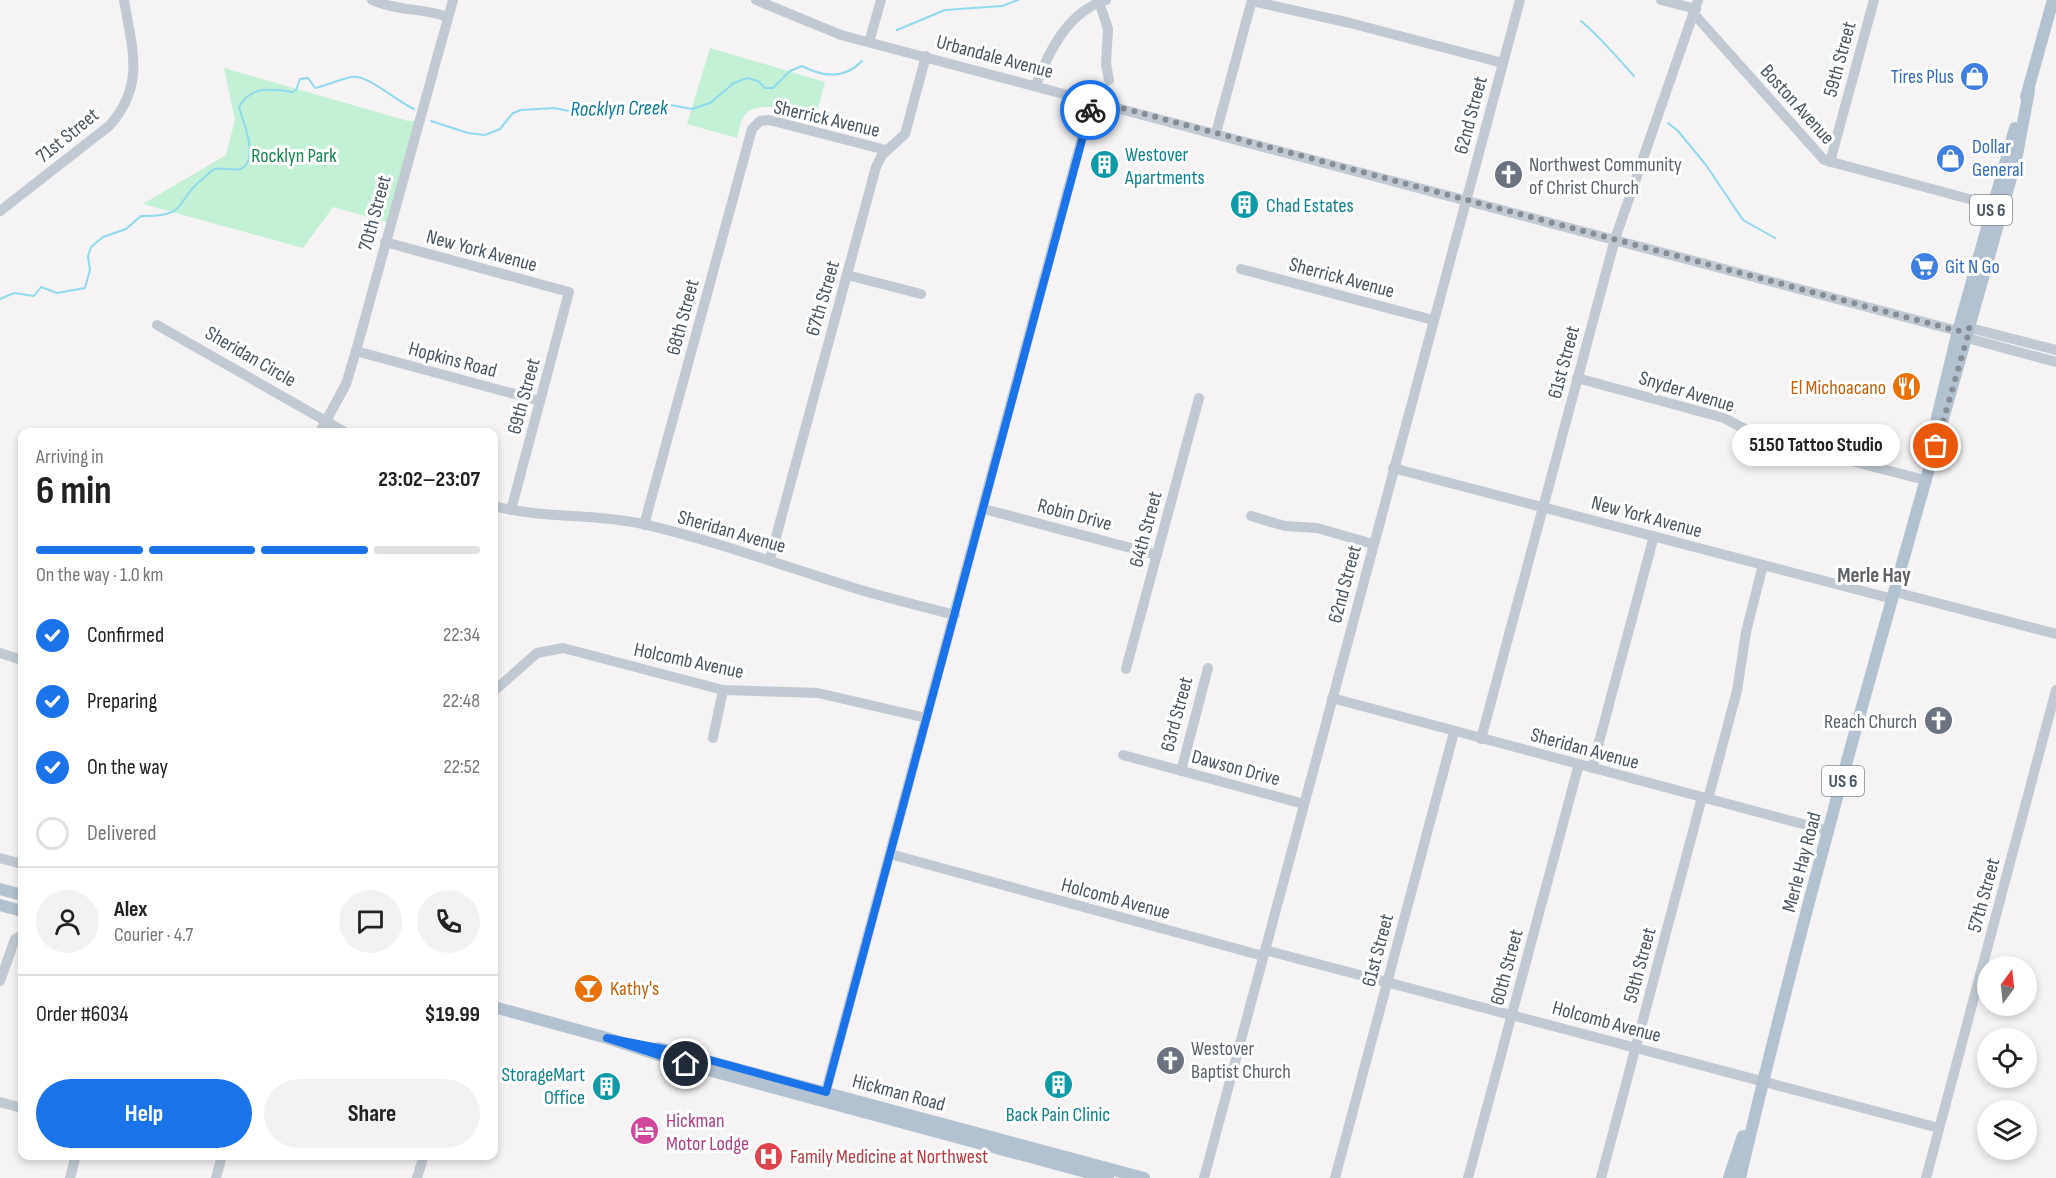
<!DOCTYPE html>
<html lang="en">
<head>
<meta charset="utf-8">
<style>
  body { margin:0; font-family:"Sofia Sans Condensed",sans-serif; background:#f2f2f2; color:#222; height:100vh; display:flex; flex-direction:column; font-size:22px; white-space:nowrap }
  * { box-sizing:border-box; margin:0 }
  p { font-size:20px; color:#767676 }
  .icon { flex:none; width:33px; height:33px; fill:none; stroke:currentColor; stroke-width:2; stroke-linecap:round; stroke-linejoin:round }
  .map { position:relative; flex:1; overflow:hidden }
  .sheet { position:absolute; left:18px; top:428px; width:480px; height:732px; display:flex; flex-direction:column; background:#fff; border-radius:12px; box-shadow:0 3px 9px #0003 }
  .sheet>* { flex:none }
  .needle { width:39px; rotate:15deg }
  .controls { position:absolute; left:1977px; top:956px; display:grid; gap:12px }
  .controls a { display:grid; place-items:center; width:60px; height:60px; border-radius:50%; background:#fff; box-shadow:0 3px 9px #0003; font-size:30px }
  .pin { position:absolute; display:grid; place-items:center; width:51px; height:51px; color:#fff; margin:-26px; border:3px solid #fff; border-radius:50%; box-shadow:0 2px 6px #0007 }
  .courier { position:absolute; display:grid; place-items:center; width:60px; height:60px; margin:-30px; border:4px solid #1a73e8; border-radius:50%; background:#fff; color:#222; box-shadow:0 2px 8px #0007 }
  .bubble { position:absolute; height:42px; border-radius:21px; background:#fff; box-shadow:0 3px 9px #0003; font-size:20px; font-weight:700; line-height:42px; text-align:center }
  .overview em { font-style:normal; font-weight:700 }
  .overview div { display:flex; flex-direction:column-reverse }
  .overview { display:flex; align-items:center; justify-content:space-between; height:102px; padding:0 18px }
  h1 { font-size:39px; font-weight:700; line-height:45px }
  .bar { display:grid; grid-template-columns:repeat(4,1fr); gap:9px 6px; align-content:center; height:72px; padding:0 18px }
  .bar i { height:8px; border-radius:4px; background:#e0e0e0 }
  .bar .on { background:#1a73e8 }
  .bar p { grid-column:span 4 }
  .line { display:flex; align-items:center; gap:15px; padding:0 18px; border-top:2px solid #e0e0e0 }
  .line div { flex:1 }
  .round { display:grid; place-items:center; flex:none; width:63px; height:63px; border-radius:32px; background:#f2f2f2 }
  ol { padding:0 18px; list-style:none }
  li { display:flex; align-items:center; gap:18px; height:66px }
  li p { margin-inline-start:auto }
  li .icon { padding:6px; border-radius:50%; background:#1a73e8; color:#fff; stroke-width:4 }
  li:last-child { color:#767676 }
  li i { width:33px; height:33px; border:3px solid #e0e0e0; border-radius:50% }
  .action { display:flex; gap:12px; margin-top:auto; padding:12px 18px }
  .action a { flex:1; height:69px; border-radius:36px; background:#1a73e8; color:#fff; font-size:24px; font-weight:700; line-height:69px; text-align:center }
  .action a+a { background:#f2f2f2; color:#222 }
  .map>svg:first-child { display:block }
  .green { fill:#c3f1d5 }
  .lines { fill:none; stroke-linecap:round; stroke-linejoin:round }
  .stream { stroke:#90daee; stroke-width:2 }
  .minor { stroke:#c1cad2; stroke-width:10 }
  .major { stroke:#b3c2d1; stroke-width:12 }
  .done { stroke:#868d94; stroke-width:6; stroke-dasharray:0 10.8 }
  .route { stroke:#1a73e8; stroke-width:8 }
  .labels { text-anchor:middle; stroke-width:6; stroke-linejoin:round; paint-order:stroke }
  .shield { fill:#fff; stroke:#808990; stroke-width:1.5 }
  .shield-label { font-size:18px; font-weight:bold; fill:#4a5661 }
  .street-label { font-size:20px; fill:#4a5661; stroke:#fff }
  .shop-label { font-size:20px; fill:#366cbe; stroke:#fff; text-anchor:start }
  .culture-label { font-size:20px; fill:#0d838f; stroke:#fff; text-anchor:start }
  .park-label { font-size:20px; fill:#17864f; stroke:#fff }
  .worship-label { font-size:20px; fill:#5b616d; stroke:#fff; text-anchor:start }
  .food-label { font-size:20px; fill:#c56008; stroke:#fff; text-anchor:end }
  .hotel-label { font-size:20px; fill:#b23c85; stroke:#fff; text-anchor:start }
  .health-label { font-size:20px; fill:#be3a42; stroke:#fff; text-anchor:start }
  .water-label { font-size:21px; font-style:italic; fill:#0c7c9b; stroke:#fff }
  .neighbourhood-label { font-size:21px; font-weight:bold; fill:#5f6368; stroke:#fff }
</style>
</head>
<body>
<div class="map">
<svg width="2056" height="1178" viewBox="0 0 2056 1178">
  <rect width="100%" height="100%" fill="#f5f3f3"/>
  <g class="green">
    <path d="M710,48L825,82L816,116C799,112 756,98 744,116C740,121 739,132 737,138L687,124Z"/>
    <path d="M224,68L408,121L419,120L390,223L333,207L303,248L143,204L226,155L235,120Z"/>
  </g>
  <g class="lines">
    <g class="stream">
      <path d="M1581,21C1600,37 1617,57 1634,76"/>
      <path d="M897,30L945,10L1002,6L1018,0"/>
      <path d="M431,121L468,133L485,135L500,129L513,113L521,110L554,108L574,112L660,103L692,109L710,103L734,83L747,78L758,81L765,88H773L790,71L802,66C823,77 845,79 862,61"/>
      <path d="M1668,123L1678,131L1706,165L1743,220L1775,238"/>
      <path d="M0,299L14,293L34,296L41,287L57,293L85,288L90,270L88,256L91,247L103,237L126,229L141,216C192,217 173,200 204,178C207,175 211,170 215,169C227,166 243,176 248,161C254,147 243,121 239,107C251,85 272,89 293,92L296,90L300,79L308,78L315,88C328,85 340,79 352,77C368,74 397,102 414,109"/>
    </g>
    <g class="minor">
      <path d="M372,0C396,11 423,8 448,17"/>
      <path d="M756,0L841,35L1958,331L1967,338L2056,362"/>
      <path d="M1661,0L1696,9"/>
      <path d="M1252,1L1350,23L1503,63"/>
      <path d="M1099,2L1108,29L1106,64L1109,80"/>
      <path d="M1694,14L1824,160L1999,207"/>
      <path d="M869,42L881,0"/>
      <path d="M1036,85C1049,50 1069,11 1106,0"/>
      <path d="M1216,133L1252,0"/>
      <path d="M1830,162L1874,0"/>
      <path d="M0,211L109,126C146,85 132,49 124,0"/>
      <path d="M385,242L569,292L511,510"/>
      <path d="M1241,269L1433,320"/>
      <path d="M847,275L921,294"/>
      <path d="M157,325L345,432"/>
      <path d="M1961,330L1970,328L2056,350"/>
      <path d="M356,351L540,401"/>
      <path d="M1577,378L1724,418L1762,438L1925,480"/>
      <path d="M320,432L346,384L356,351L453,0"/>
      <path d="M1393,468L1893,599"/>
      <path d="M494,506C543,519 594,513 643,524C712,540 778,564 845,585C881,597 918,605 955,615"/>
      <path d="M984,509L1157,555"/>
      <path d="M1251,516L1285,526L1317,528L1373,544"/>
      <path d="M644,525L752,129L760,121L769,120L886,150"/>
      <path d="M770,559L876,167L882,155L905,134L926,56"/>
      <path d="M1895,592L2056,634"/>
      <path d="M0,653L22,660"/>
      <path d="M1126,669L1199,398"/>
      <path d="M494,691L537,653L563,648L723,690L818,693L926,718"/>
      <path d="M1332,698L1829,831"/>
      <path d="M713,738L723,690"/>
      <path d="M1481,739L1615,239L1698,0"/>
      <path d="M1123,755L1304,804"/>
      <path d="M1592,768L1654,536"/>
      <path d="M1181,771L1208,668"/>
      <path d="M1708,799L1737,691L1746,632L1763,565"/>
      <path d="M890,854L1263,956"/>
      <path d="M0,858L22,864"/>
      <path d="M1265,950L1939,1128"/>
      <path d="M0,981L15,939L22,935"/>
      <path d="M824,1098L1092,100"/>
      <path d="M0,1102L22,1108"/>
      <path d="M70,1178L76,1155"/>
      <path d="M216,1178L222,1155"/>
      <path d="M417,1178L424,1155"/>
      <path d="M1204,1178L1520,0"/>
      <path d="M1335,1178L1454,732"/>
      <path d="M1468,1178L1579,764"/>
      <path d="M1601,1178L1702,797"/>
      <path d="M1926,1178L2056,690"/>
    </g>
    <g class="major">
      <path d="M2026,97L2053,0"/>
      <path d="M1935,426L1958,331L2015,128"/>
      <path d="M0,889L22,895"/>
      <path d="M0,905L22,911"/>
      <path d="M494,1007L607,1038L686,1064L1108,1178"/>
      <path d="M659,1048L1144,1178"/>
      <path d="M1729,1178L1743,1136"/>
      <path d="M1740,1178C1820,836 1922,499 2016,160L2029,91"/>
    </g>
  </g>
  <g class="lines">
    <path class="done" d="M1090,110L1092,100L1943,327L1958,331L1970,328L1936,446"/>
    <path class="route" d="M686,1064L607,1038L684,1053L826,1092L1090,110"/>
  </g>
  <defs>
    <symbol id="shop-disc" viewBox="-11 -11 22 22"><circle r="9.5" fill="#3f7fe0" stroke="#fff"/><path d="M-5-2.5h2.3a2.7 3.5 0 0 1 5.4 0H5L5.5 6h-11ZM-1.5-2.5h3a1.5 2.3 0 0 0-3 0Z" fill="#fff"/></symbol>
    <symbol id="building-disc" viewBox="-11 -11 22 22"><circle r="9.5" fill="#0f9aa8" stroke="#fff"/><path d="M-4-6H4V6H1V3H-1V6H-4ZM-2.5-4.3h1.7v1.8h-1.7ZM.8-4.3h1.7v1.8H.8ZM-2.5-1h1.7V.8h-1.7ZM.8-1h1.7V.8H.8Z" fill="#fff"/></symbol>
    <symbol id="church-disc" viewBox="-11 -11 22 22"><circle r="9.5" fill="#6b7280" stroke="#fff"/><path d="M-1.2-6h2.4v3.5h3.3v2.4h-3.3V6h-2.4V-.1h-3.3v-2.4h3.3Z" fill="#fff"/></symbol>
    <symbol id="supermarket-disc" viewBox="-11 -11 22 22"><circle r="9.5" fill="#3f7fe0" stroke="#fff"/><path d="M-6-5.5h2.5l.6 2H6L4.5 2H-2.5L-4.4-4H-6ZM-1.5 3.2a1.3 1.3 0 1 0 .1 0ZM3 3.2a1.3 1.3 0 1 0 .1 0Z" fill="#fff"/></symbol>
    <symbol id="restaurant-disc" viewBox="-11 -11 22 22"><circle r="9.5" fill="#e8710a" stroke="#fff"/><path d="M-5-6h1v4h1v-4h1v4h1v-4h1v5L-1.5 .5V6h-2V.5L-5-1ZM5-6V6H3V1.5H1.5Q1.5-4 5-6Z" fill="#fff"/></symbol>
    <symbol id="bar-disc" viewBox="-11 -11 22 22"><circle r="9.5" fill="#e8710a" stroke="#fff"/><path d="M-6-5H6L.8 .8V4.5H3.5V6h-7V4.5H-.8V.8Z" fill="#fff"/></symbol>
    <symbol id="hotel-disc" viewBox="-11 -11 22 22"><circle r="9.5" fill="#d1479c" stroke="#fff"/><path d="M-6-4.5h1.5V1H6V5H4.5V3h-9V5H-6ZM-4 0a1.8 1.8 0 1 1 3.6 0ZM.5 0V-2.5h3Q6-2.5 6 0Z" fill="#fff"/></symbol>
    <symbol id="hospital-disc" viewBox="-11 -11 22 22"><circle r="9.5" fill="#e0444e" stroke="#fff"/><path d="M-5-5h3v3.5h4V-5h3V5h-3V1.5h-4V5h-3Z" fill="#fff"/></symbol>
  </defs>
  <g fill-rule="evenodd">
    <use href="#shop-disc" x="1958" y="60" width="33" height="33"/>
    <use href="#shop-disc" x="1934" y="142" width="33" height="33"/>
    <use href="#building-disc" x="1088" y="148" width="33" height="33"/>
    <use href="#church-disc" x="1492" y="158" width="33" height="33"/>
    <use href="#building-disc" x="1228" y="188" width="33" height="33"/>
    <use href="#supermarket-disc" x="1908" y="250" width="33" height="33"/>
    <use href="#restaurant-disc" x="1890" y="370" width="33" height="33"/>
    <use href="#church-disc" x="1922" y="704" width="33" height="33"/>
    <use href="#bar-disc" x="572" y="972" width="33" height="33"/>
    <use href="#church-disc" x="1154" y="1044" width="33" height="33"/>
    <use href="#building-disc" x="1042" y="1068" width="33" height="33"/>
    <use href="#building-disc" x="590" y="1070" width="33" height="33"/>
    <use href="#hotel-disc" x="628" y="1114" width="33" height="33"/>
    <use href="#hospital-disc" x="752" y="1140" width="33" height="33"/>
  </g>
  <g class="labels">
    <g class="shield">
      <rect x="1970" y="195" width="42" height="30" rx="4.5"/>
      <rect x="1822" y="766" width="42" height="30" rx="4.5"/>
    </g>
    <g class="shield-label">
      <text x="1991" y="216">US 6</text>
      <text x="1843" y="787">US 6</text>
    </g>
    <g class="street-label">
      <text transform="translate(995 56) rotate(15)" y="7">Urbandale Avenue</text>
      <text transform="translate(1839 59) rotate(-75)" y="7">59th Street</text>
      <text transform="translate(1798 104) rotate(48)" y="7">Boston Avenue</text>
      <text transform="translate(1470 115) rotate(-75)" y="7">62nd Street</text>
      <text transform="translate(827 118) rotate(13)" y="7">Sherrick Avenue</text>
      <text transform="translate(67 135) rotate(-39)" y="7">71st Street</text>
      <text transform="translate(374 213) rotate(-75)" y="7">70th Street</text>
      <text transform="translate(482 250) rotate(15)" y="7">New York Avenue</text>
      <text transform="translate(1342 277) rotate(15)" y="7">Sherrick Avenue</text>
      <text transform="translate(822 298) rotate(-74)" y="7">67th Street</text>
      <text transform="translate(682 317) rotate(-75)" y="7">68th Street</text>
      <text transform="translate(251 356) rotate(30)" y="7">Sheridan Circle</text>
      <text transform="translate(453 359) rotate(15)" y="7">Hopkins Road</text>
      <text transform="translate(1563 362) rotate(-75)" y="7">61st Street</text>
      <text transform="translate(1687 391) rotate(17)" y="7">Snyder Avenue</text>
      <text transform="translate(523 396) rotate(-75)" y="7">69th Street</text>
      <text transform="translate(1075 514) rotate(15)" y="7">Robin Drive</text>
      <text transform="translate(1647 516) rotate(15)" y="7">New York Avenue</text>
      <text transform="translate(1145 529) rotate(-75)" y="7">64th Street</text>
      <text transform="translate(732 531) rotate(16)" y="7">Sheridan Avenue</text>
      <text transform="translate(1344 584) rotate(-75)" y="7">62nd Street</text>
      <text transform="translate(689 660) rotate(12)" y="7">Holcomb Avenue</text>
      <text transform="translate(1176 714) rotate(-75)" y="7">63rd Street</text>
      <text transform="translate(1585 748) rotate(15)" y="7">Sheridan Avenue</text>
      <text transform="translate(1236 767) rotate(15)" y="7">Dawson Drive</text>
      <text transform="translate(1801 862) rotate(-75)" y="7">Merle Hay Road</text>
      <text transform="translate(1983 895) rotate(-75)" y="7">57th Street</text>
      <text transform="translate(1116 898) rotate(15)" y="7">Holcomb Avenue</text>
      <text transform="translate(1377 950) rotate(-75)" y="7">61st Street</text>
      <text transform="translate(1639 965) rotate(-75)" y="7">59th Street</text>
      <text transform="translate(1506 967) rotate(-75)" y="7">60th Street</text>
      <text transform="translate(1607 1021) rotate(15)" y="7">Holcomb Avenue</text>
      <text transform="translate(899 1092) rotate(15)" y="7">Hickman Road</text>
    </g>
    <g class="shop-label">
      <text x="1954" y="83" text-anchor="end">Tires Plus</text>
      <text x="1972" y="153">Dollar<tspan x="1972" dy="23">General</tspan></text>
      <text x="1945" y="273">Git N Go</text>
    </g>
    <g class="culture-label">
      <text x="1125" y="161">Westover<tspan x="1125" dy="23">Apartments</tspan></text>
      <text x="1266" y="212">Chad Estates</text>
      <text x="585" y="1081" text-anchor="end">StorageMart<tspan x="585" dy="23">Office</tspan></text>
      <text x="1058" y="1121" text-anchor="middle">Back Pain Clinic</text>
    </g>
    <g class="park-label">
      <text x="294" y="162">Rocklyn Park</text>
    </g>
    <g class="worship-label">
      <text x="1529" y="171">Northwest Community<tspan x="1529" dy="23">of Christ Church</tspan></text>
      <text x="1917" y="728" text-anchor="end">Reach Church</text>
      <text x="1191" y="1055">Westover<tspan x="1191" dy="23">Baptist Church</tspan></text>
    </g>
    <g class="food-label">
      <text x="1886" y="394">El Michoacano</text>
      <text x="610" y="995" text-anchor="start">Kathy's</text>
    </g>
    <g class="hotel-label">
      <text x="666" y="1127">Hickman<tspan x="666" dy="23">Motor Lodge</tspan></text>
    </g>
    <g class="health-label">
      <text x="790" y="1163">Family Medicine at Northwest</text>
    </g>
    <g class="water-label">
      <text transform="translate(619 108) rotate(-1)" y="7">Rocklyn Creek</text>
    </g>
    <g class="neighbourhood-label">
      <text x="1874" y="582">Merle Hay</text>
    </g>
  </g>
</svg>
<div class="controls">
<a><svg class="needle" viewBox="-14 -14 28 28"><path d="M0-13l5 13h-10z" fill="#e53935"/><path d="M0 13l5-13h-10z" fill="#767676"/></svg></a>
<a><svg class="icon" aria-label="locate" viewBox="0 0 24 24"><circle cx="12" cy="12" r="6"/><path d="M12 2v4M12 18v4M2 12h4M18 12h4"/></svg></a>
<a><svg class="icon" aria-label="layers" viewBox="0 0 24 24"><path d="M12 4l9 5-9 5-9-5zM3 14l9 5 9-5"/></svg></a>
</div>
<div class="pin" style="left:1936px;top:446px;background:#ea580c"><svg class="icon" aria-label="bag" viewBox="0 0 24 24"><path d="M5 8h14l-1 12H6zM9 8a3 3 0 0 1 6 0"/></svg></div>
<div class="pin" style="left:686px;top:1064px;background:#1f2937"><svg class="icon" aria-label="home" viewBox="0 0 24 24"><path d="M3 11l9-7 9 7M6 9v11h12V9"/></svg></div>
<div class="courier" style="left:1090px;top:110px"><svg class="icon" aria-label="bike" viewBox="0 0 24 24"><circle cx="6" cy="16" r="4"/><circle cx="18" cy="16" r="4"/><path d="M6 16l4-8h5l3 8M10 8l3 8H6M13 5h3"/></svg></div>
<div class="bubble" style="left:1732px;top:424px;width:168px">5150 Tattoo Studio</div>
<section class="sheet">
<div class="overview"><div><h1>6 min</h1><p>Arriving in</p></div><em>23:02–23:07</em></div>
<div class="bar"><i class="on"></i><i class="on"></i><i class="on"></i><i></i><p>On the way · 1.0 km</p></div>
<ol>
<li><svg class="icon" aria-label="check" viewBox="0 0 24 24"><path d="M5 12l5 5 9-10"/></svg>Confirmed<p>22:34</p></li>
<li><svg class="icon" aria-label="check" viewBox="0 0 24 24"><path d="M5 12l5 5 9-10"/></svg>Preparing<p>22:48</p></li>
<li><svg class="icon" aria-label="check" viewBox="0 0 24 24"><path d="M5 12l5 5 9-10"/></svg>On the way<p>22:52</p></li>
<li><i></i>Delivered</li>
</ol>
<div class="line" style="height:108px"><a class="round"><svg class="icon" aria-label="person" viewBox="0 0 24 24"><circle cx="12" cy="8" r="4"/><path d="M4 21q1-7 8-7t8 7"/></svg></a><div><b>Alex</b><p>Courier · 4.7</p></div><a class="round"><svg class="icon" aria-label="chat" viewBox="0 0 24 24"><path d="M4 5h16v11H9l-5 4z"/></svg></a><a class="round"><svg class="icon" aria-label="phone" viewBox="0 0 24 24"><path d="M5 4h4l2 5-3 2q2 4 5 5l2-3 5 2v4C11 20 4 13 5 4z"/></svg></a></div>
<div class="line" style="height:78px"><div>Order #6034</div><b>$19.99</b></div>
<div class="action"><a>Help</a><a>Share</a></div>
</section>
</div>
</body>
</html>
